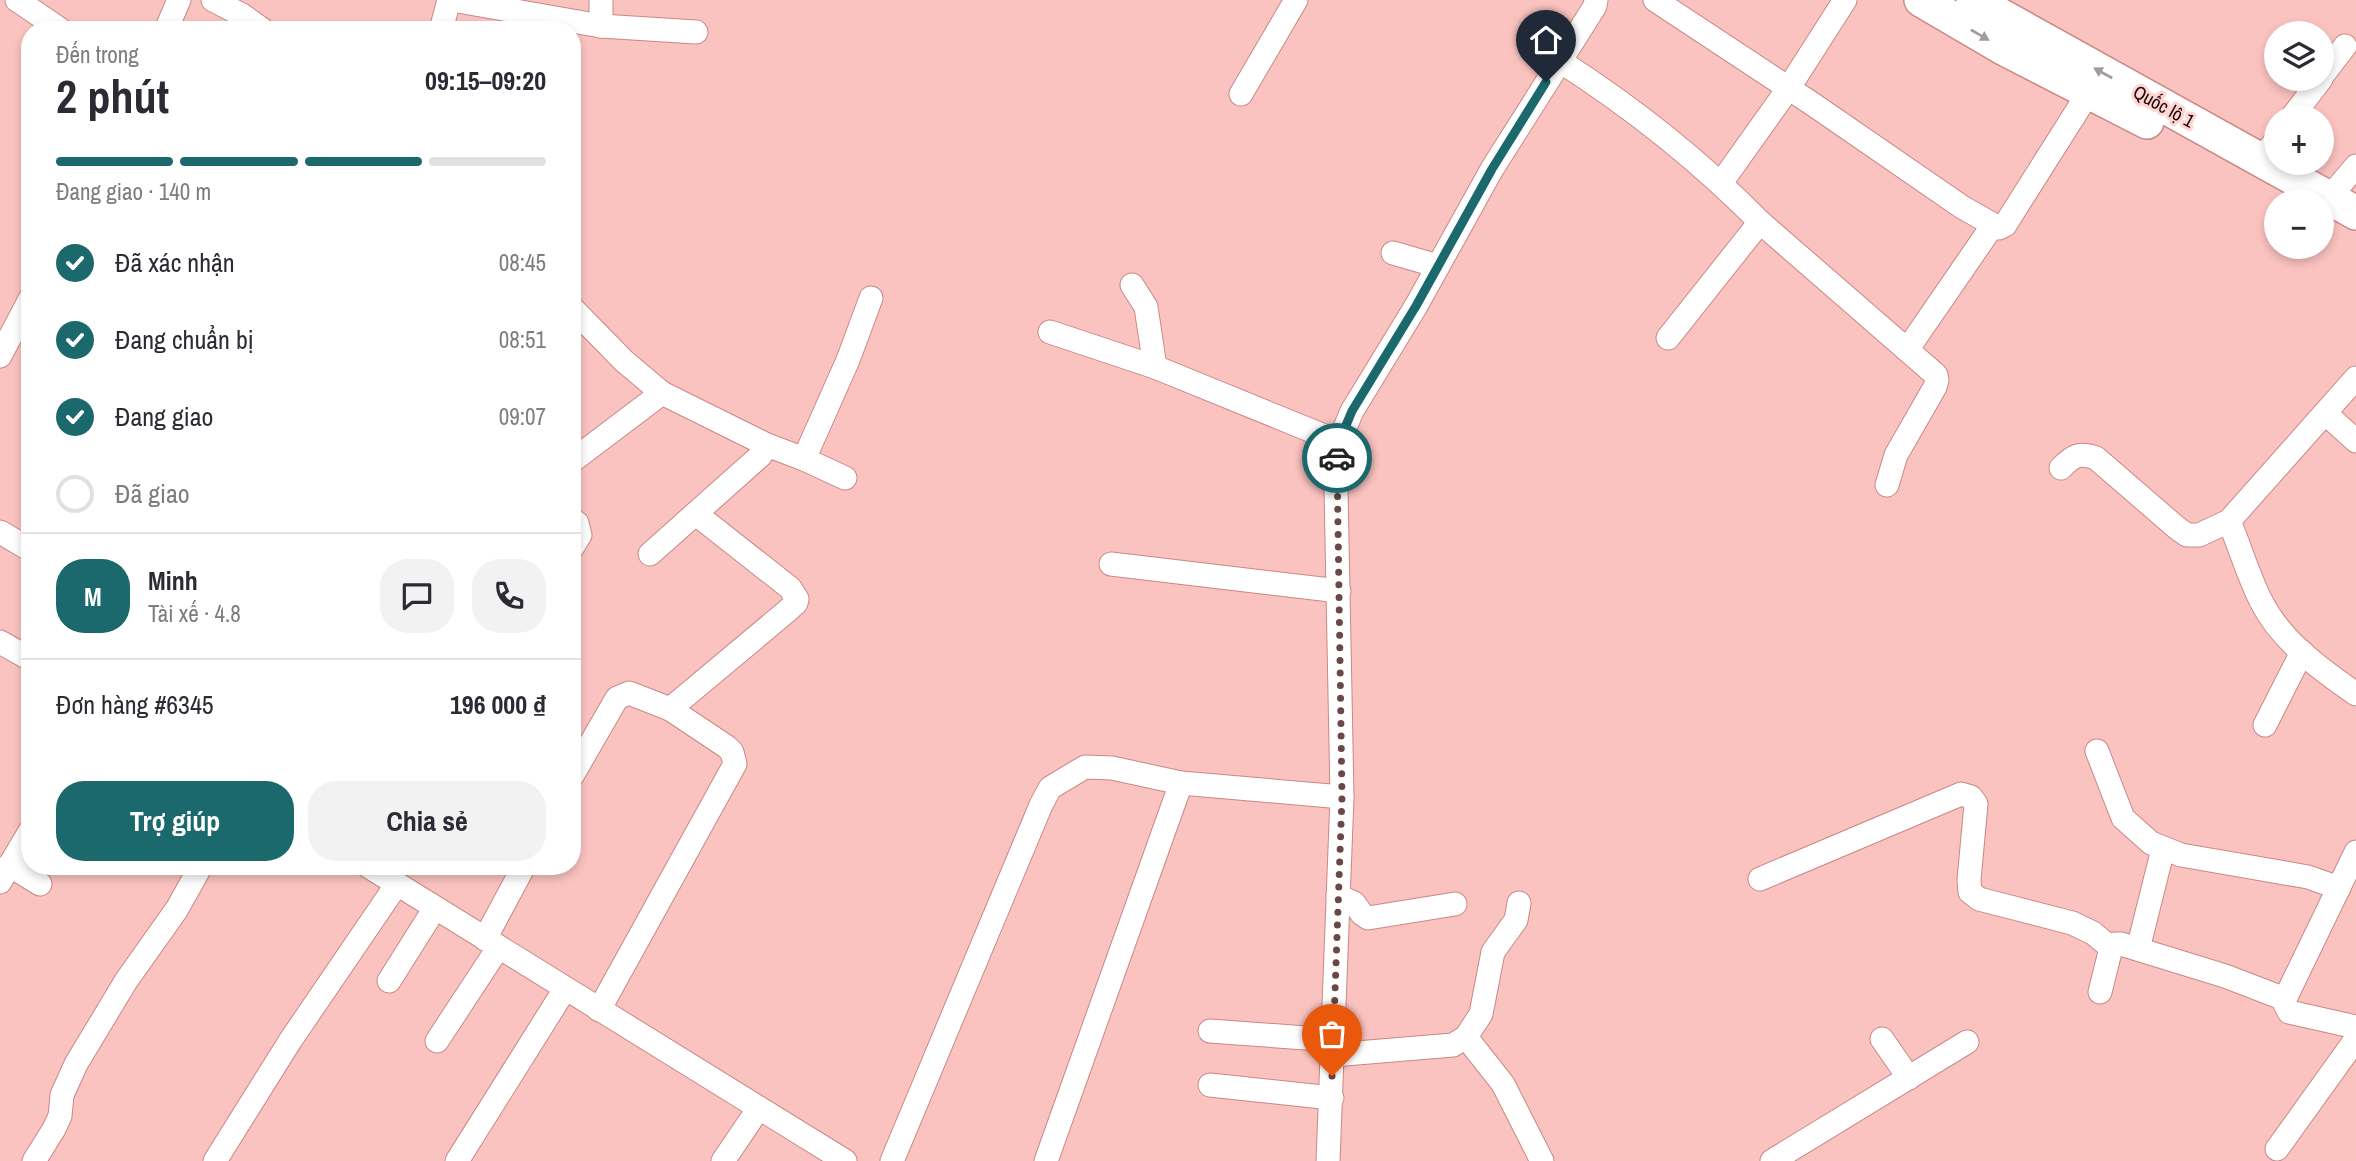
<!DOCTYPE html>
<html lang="vi">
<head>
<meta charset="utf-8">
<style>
  body { margin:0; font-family:"Archivo Narrow",sans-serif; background:#f2f2f3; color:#2b2b33; height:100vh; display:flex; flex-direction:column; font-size:26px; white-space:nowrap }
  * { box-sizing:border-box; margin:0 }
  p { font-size:23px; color:#7c7c81 }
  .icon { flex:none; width:38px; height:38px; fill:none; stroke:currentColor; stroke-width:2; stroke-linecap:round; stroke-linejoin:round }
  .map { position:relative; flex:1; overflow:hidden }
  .drawer { position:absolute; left:21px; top:21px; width:560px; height:854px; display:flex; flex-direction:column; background:#fff; border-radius:28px; box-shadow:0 4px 10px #0003 }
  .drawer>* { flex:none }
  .buttons { position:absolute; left:2264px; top:21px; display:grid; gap:14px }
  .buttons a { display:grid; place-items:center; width:70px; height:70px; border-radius:50%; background:#fff; box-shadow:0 4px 10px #0003; font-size:35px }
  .pin { position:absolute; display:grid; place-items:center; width:60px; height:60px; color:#fff; margin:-72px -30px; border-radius:50% 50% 50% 0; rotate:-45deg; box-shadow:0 0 7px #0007 }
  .pin .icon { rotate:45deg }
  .courier { position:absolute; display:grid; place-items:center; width:70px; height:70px; margin:-35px; border:5px solid #1b686d; border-radius:50%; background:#fff; color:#222; box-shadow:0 2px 9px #0007 }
  .summary em { font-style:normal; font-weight:700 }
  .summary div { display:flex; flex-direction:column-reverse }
  .summary { display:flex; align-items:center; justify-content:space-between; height:119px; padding:0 35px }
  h1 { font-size:46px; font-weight:700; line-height:52px }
  .bar { display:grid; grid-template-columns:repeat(4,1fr); gap:10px 7px; align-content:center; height:84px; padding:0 35px }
  .bar i { height:9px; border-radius:5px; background:#e1e1e2 }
  .bar .on { background:#1b686d }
  .bar p { grid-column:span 4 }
  .line { display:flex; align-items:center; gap:18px; padding:0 35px; border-top:2px solid #e1e1e2 }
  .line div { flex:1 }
  .round { display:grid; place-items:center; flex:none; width:74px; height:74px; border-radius:28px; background:#f2f2f3 }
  ol { padding:0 35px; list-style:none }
  li { display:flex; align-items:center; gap:21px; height:77px }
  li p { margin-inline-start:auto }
  li .icon { padding:7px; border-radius:50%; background:#1b686d; color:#fff; stroke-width:4 }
  li:last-child { color:#7c7c81 }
  li i { width:38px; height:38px; border:4px solid #e1e1e2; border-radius:50% }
  .action { display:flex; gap:14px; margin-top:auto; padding:14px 35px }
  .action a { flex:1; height:80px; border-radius:28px; background:#1b686d; color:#fff; font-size:28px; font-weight:700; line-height:80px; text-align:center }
  .action a+a { background:#f2f2f3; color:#2b2b33 }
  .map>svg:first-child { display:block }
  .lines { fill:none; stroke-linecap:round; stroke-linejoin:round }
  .minor-casing { stroke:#c98885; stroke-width:25 }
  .highway-casing { stroke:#c98885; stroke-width:36 }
  .minor { stroke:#fff; stroke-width:23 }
  .highway { stroke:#fff; stroke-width:33 }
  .oneway { fill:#a49b9b }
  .done { stroke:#6a4847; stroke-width:7; stroke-dasharray:0 12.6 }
  .route { stroke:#1b686d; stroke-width:9 }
  .labels { text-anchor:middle; stroke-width:6; stroke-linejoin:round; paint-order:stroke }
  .street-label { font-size:19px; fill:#1c0606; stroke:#ffd4d2 }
</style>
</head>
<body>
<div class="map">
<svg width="2356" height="1161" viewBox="0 0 2356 1161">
  <rect width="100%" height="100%" fill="#fbc3c0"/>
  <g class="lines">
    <defs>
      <g id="minor">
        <path d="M17,0L61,30"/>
        <path d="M213,0L242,15L263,30"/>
        <path d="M452,0L601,26L696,32"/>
        <path d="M601,0V26"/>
        <path d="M1655,0L1814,105L1962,207L1999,228L2005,225L2089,92"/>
        <path d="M166,30L179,0"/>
        <path d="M441,30L449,0"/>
        <path d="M1560,61C1633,108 1699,160 1760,222L1668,338"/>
        <path d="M2322,76L2345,46"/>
        <path d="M1241,94L1296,0"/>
        <path d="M2292,117L2321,79"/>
        <path d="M2261,160L2277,139"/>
        <path d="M1721,183L1788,89L1845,0"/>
        <path d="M2329,198L2356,166"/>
        <path d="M1760,222L1936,375L1937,380L1935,387L1896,455L1887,485"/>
        <path d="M1393,253L1438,266"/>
        <path d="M1132,285L1146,307L1155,367L1339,442"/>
        <path d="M572,308L624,361L662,393L767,445L804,459L845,478"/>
        <path d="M1050,332L1155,367"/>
        <path d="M1907,350L1993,225"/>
        <path d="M0,356L30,299"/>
        <path d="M2325,413L2356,441"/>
        <path d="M804,459L848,360L871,298"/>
        <path d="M572,461L662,393"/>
        <path d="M2061,468C2073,456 2078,452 2096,458L2177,528L2187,535H2199L2229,521L2356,378"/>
        <path d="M572,519L577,523L580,535L572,548"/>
        <path d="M2229,521C2240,547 2248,575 2261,601C2281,641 2320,669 2356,694"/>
        <path d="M0,532L29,549"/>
        <path d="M650,554L760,456L767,445"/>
        <path d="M1111,564L1339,591"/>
        <path d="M0,642L30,659"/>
        <path d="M670,709L786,612L796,603L797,599L790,588L696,514"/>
        <path d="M2265,725L2302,652"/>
        <path d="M2097,751L2123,818L2151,843L2181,855L2308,877L2339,888"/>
        <path d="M572,776L617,698L629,693L670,709L727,747L732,752L735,764L599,1010"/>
        <path d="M9,865L40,884"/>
        <path d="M368,866L845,1161"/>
        <path d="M1760,879L1961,794L1971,797L1976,804L1969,880L1970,892L1979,899L2072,923L2093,933L2111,948"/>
        <path d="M0,882L30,831"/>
        <path d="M1338,896L1354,903L1362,914L1368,918L1455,904"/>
        <path d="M485,939L524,866"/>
        <path d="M2138,949L2163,849"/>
        <path d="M389,981L435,908"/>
        <path d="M2100,992L2111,948L2115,944H2121L2225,976L2277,996L2282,998L2289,1012L2356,1027"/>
        <path d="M2284,1001L2356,852"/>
        <path d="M1210,1031L1333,1040"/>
        <path d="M1466,1037L1503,1084L1542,1161"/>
        <path d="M1882,1039L1909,1078"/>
        <path d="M437,1041L498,948"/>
        <path d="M1333,1055L1453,1045L1466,1037L1481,1014L1493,952L1516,920L1519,903"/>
        <path d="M1210,1085L1332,1098"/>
        <path d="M2277,1149L2356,1039"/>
        <path d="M34,1161L54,1129L60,1116L62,1095L76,1064L126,981L177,909L201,866"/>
        <path d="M215,1161L290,1041L397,884"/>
        <path d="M457,1161L565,989"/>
        <path d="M723,1161L759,1108"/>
        <path d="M892,1161L1041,805L1050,788L1085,767L1112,768L1181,783L1342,797"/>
        <path d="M1046,1161L1181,783"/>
        <path d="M1328,1161L1342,797L1336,488L1339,442L1352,411L1416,306L1492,169L1595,6L1596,0"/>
        <path d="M1772,1161L1967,1042"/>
      </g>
      <g id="highway">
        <path d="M1921,0L2003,48L2147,122"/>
        <path d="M1973,0L2356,213"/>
      </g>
    </defs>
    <use href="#minor" class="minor-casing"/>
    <use href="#highway" class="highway-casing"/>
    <use href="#minor" class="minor"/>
    <use href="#highway" class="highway"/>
  </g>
  <defs><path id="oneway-solid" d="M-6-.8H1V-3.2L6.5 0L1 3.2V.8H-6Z" transform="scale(1.75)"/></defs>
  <g class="oneway">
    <use href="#oneway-solid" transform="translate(1980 35) rotate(30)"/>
    <use href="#oneway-solid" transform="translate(2103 73) rotate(-151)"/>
  </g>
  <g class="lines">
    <path class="done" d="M1332,1076L1342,797L1337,458"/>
    <path class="route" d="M1337,458L1339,442L1352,411L1416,306L1492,169L1546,82"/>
  </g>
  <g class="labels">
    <g class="street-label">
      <text transform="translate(2164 106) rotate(29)" y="7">Quốc lộ 1</text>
    </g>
  </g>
</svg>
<div class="buttons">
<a><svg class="icon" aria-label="layers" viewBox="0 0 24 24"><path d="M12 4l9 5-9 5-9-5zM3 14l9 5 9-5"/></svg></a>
<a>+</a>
<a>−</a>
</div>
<div class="pin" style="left:1332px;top:1076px;background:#ea580c"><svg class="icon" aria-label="bag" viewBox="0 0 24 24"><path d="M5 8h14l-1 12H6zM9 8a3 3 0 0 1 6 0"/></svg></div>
<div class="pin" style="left:1546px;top:82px;background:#1f2937"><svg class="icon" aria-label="home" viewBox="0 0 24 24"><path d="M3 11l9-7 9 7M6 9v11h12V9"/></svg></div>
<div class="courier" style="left:1337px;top:458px"><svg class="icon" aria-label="car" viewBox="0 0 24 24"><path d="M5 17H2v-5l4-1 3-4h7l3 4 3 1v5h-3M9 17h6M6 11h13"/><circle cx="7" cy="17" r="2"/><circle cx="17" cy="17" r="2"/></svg></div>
<section class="drawer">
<div class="summary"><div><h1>2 phút</h1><p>Đến trong</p></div><em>09:15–09:20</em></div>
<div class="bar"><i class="on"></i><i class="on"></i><i class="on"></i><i></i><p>Đang giao · 140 m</p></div>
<ol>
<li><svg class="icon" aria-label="check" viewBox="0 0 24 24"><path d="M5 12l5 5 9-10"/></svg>Đã xác nhận<p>08:45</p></li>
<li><svg class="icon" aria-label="check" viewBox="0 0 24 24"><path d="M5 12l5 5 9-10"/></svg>Đang chuẩn bị<p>08:51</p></li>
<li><svg class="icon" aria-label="check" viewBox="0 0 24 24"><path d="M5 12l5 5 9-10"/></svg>Đang giao<p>09:07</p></li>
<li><i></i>Đã giao</li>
</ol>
<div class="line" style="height:126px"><b class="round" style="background:#1b686d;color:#fff">M</b><div><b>Minh</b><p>Tài xế · 4.8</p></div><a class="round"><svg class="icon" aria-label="chat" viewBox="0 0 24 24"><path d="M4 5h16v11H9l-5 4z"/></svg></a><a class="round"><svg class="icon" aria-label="phone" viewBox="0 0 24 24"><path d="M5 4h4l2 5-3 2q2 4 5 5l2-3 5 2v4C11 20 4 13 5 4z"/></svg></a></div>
<div class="line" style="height:91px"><div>Đơn hàng #6345</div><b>196 000 ₫</b></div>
<div class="action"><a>Trợ giúp</a><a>Chia sẻ</a></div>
</section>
</div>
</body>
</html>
